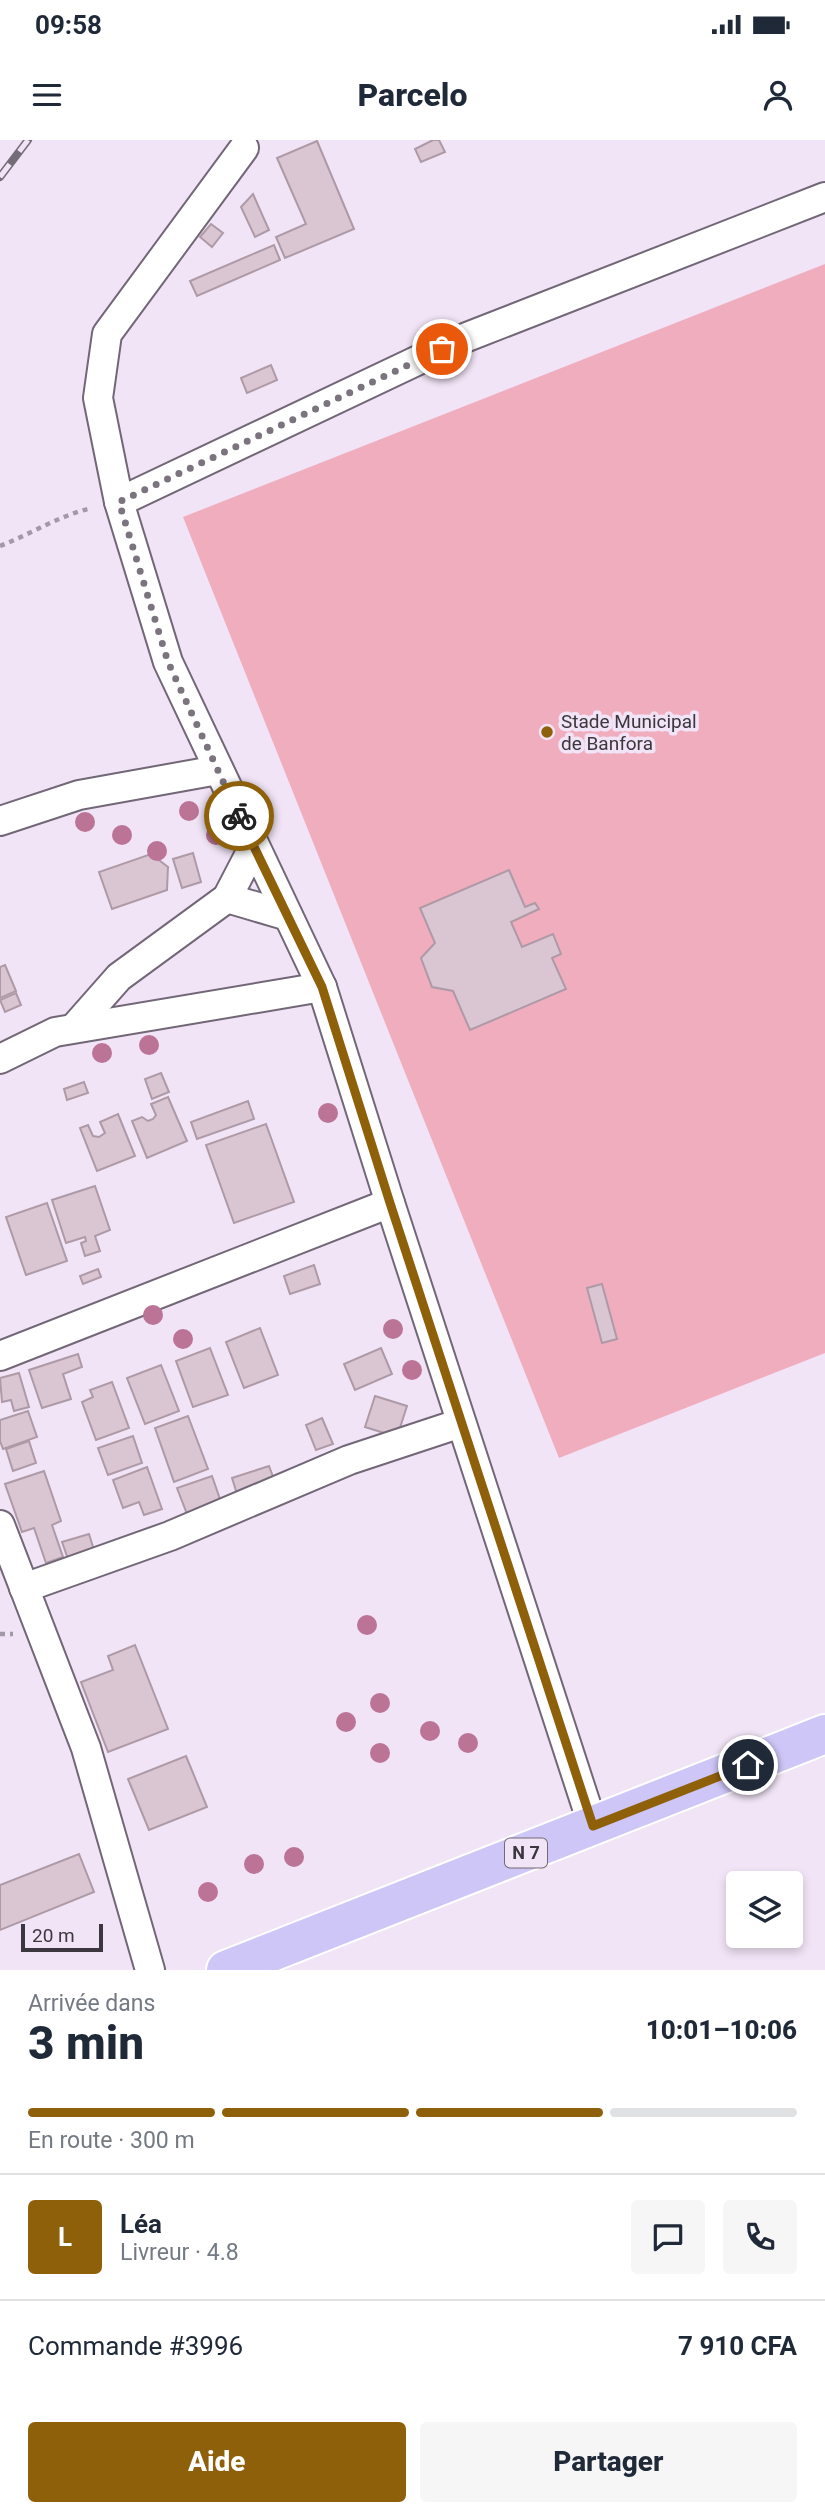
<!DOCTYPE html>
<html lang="fr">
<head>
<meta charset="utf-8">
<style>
  body { margin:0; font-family:Roboto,sans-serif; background:#f6f6f7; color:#1f2937; height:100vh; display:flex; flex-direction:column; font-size:26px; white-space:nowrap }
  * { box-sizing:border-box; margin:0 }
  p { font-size:23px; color:#747a83 }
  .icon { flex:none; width:38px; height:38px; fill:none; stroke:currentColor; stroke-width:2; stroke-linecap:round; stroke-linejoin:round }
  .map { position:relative; height:1830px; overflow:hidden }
  .side { display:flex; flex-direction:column; background:#fff; flex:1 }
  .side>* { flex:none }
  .buttons { position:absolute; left:726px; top:1731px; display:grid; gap:14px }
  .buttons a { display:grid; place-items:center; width:77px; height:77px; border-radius:7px; background:#fff; box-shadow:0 4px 10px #0003; font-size:35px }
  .scale { position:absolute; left:21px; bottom:18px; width:82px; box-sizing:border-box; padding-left:7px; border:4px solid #3c373e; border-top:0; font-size:19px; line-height:24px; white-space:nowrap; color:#3c373e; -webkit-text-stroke:5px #f1e4f6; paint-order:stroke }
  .pin { position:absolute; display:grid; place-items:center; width:60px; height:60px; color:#fff; margin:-30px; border:4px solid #fff; border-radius:50%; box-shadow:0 2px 7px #0007 }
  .courier { position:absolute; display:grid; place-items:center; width:70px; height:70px; margin:-35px; border:5px solid #8f600a; border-radius:50%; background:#fff; color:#222; box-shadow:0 2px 9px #0007 }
  .headline em { font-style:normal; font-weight:800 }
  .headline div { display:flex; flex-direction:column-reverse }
  .headline { display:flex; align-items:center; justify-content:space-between; height:119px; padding:0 28px }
  h1 { font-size:46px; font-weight:800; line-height:52px }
  .bar { display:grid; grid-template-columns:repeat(4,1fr); gap:10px 7px; align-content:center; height:84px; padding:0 28px }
  .bar i { height:9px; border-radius:5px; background:#e0e1e3 }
  .bar .on { background:#8f600a }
  .bar p { grid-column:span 4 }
  .line { display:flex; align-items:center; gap:18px; padding:0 28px; border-top:2px solid #e0e1e3 }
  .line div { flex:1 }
  .round { display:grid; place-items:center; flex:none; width:74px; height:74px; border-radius:7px; background:#f6f6f7 }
  .cta { display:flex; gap:14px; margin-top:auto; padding:14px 28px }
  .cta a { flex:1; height:80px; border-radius:7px; background:#8f600a; color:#fff; font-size:28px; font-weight:800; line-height:80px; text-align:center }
  .cta a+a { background:#f6f6f7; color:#1f2937 }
  .status { display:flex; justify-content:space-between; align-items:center; height:49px; padding:0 35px; background:#fff; direction:ltr }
  .status svg { height:19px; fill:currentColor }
  header { display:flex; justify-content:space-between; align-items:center; height:91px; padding:0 28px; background:#fff; font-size:32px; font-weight:800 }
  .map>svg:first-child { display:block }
  .green { fill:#f0adbd }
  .building { fill:#dac5d2; stroke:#ae9aa6; stroke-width:2 }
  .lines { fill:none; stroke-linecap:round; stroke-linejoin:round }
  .minor-casing { stroke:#726777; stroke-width:32 }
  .highway-casing { stroke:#fff; stroke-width:42 }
  .path { stroke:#a299a6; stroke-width:4.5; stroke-dasharray:5 5; stroke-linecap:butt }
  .minor { stroke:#fff; stroke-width:28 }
  .highway { stroke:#cec6f7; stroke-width:38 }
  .rail-casing { stroke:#746d77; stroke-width:8 }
  .rail { stroke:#f1e4f6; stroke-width:5; stroke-dasharray:16; stroke-linecap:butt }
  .tree { fill:#bb7396 }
  .done { stroke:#7b747e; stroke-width:7; stroke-dasharray:0 12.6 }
  .route { stroke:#8f600a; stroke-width:9 }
  .poi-dot { fill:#8f600a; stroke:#f1e4f6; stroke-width:2.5 }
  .labels { text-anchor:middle; stroke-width:7; stroke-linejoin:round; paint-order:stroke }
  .shield { fill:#f1e4f6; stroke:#726b75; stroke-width:2 }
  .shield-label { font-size:18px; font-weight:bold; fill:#3c373e }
  .poi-label { font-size:19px; fill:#3c373e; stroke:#f1e4f6; text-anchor:start }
</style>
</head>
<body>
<div class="status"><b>09:58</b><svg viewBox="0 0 49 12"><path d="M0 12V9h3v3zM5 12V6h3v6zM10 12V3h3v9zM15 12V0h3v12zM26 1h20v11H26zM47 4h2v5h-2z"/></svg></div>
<header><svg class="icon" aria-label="menu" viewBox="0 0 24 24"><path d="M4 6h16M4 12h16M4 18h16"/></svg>Parcelo<svg class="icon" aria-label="person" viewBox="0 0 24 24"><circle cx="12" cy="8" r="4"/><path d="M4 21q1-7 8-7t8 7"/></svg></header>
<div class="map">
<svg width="825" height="1830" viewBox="0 0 825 1830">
  <rect width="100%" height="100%" fill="#f1e4f6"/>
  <path class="green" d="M825,124V1213L559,1318L183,377Z"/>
  <g class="building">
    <path d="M433,0H439L445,12L421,22L415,9Z"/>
    <path d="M317,1L354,89L285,118L276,97L306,84L277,18Z"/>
    <path d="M253,54L269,90L255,97L241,67Z"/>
    <path d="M211,84L223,93L212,107L200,97Z"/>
    <path d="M274,105L280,120L197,156L190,141Z"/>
    <path d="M271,225L277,240L247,253L241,238Z"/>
    <path d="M193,713L201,742L182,748L173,719Z"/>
    <path d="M151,714L168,727L167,750L112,769L99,732Z"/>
    <path d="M509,730L525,767L535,763L539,769L511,782L522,807L553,794L561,814L552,818L566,849L470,890L453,851L432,847L421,818L435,803L420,768Z"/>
    <path d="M5,825L16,851L0,858V827Z"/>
    <path d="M16,853L21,865L5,872L0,860Z"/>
    <path d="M161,933L169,952L152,959L145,939Z"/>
    <path d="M84,942L88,953L67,960L64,949Z"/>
    <path d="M168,957L187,1001L147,1018L132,981L142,977L148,981L153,979L156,975L151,964Z"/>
    <path d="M248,961L254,979L197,999L191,982Z"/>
    <path d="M118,974L135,1016L97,1031L80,988L88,985L93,996L99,997L105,993L100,982Z"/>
    <path d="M266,984L294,1062L234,1083L206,1005Z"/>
    <path d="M95,1046L110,1090L95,1096L100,1111L85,1116L81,1103L86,1101L85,1097L66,1103L52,1060Z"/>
    <path d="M47,1063L67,1121L26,1135L6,1077Z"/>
    <path d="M314,1125L320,1144L290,1154L284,1136Z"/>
    <path d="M98,1129L101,1137L83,1144L80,1136Z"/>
    <path d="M602,1144L617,1199L602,1203L587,1148Z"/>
    <path d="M260,1188L278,1235L244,1248L226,1202Z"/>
    <path d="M210,1208L228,1255L193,1267L176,1221Z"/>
    <path d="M381,1208L392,1234L355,1250L344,1224Z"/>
    <path d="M78,1214L82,1227L63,1234L71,1259L42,1268L29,1230Z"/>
    <path d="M161,1225L179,1271L145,1284L127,1238Z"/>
    <path d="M19,1233L29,1267L14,1271L11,1260L2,1262L0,1238Z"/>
    <path d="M112,1242L129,1288L96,1300L82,1262L93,1257L90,1250Z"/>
    <path d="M375,1256L407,1266L397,1297L365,1287Z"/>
    <path d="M28,1271L37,1297L3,1309L0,1301V1280Z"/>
    <path d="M188,1276L208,1329L174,1342L155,1288Z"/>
    <path d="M322,1278L333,1304L316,1310L306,1285Z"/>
    <path d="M133,1296L142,1323L108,1335L98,1308Z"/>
    <path d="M29,1301L36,1323L13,1331L6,1309Z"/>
    <path d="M269,1326L275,1342L237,1354L232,1338Z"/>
    <path d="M147,1327L162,1369L144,1375L139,1362L123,1368L113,1340Z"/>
    <path d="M44,1331L61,1381L52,1385L63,1417L46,1423L34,1388L22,1392L5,1344Z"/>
    <path d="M212,1336L221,1362L187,1374L177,1348Z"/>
    <path d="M89,1394L94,1410L68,1419L62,1402Z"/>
    <path d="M135,1505L168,1589L108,1612L81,1542L113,1530L108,1516Z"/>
    <path d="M186,1616L207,1667L149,1690L128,1639Z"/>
    <path d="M79,1714L94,1752L0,1790V1745Z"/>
  </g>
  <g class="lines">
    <defs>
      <g id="minor">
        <path d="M244,8L107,194L98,258L119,362L168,522L322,847L390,1063L593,1686"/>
        <path d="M119,362L467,197L825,57"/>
        <path d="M0,681L79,655L218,630"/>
        <path d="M227,758L288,776"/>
        <path d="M74,888L119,837L227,758L254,706"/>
        <path d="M0,919L55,892L322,847"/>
        <path d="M0,1216L390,1063"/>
        <path d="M0,1385L86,1608L150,1830"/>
        <path d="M24,1448L170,1396L349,1320L461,1283"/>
      </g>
      <path id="highway" d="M226,1830L825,1594"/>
    </defs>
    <use href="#minor" class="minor-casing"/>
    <use href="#highway" class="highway-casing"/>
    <g class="path">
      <path d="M0,406C31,394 60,375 92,368"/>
      <path d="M0,1494H13"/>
    </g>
    <use href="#minor" class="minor"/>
    <use href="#highway" class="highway"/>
    <defs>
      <path id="rail" d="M0,37L28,0"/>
    </defs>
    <use href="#rail" class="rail-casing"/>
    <use href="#rail" class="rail"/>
  </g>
  <g class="tree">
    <circle cx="189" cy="671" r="10"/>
    <circle cx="85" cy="682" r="10"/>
    <circle cx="122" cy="695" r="10"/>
    <circle cx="216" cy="695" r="10"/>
    <circle cx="157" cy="711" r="10"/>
    <circle cx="149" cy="905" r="10"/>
    <circle cx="102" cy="913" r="10"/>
    <circle cx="328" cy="973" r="10"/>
    <circle cx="153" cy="1175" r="10"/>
    <circle cx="393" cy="1189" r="10"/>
    <circle cx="183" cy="1199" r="10"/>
    <circle cx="412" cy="1230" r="10"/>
    <circle cx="367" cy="1485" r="10"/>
    <circle cx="380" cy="1563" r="10"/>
    <circle cx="346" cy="1582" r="10"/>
    <circle cx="430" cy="1591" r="10"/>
    <circle cx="468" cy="1603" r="10"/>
    <circle cx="380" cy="1613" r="10"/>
    <circle cx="294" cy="1717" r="10"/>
    <circle cx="254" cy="1724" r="10"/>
    <circle cx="208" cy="1752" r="10"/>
  </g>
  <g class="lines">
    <path class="done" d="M239,676L168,522L119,362L442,209"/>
    <path class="route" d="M239,676L322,847L390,1063L593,1686L748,1625"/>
  </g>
  <circle class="poi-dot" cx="547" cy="592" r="7"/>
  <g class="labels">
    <rect class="shield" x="505" y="1698.5" width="42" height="29" rx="5"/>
    <g class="shield-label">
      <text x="526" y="1719">N 7</text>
    </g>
    <g class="poi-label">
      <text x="561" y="588">Stade Municipal<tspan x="561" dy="22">de Banfora</tspan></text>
    </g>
  </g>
</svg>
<div class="buttons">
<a><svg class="icon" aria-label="layers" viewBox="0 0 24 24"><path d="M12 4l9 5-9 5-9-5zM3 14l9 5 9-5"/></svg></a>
</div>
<div class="scale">20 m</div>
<div class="pin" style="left:442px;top:209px;background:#ea580c"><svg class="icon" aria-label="bag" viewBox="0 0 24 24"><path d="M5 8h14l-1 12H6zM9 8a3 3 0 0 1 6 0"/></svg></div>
<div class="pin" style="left:748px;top:1625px;background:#1f2937"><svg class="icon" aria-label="home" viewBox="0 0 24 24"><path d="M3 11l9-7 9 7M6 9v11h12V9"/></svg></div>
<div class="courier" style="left:239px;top:676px"><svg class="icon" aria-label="bike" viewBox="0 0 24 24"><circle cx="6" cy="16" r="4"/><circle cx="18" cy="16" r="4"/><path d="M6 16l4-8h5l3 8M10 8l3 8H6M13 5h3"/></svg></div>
</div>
<section class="side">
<div class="headline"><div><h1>3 min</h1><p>Arrivée dans</p></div><em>10:01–10:06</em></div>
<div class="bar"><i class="on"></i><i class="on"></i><i class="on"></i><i></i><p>En route · 300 m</p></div>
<div class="line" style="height:126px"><b class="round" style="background:#8f600a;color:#fff">L</b><div><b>Léa</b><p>Livreur · 4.8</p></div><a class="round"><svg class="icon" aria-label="chat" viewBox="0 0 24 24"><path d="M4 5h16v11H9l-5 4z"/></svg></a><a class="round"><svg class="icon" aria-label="phone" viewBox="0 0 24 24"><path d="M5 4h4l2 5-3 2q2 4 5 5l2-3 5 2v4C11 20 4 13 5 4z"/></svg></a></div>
<div class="line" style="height:91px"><div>Commande #3996</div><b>7 910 CFA</b></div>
<div class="cta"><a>Aide</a><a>Partager</a></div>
</section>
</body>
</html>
